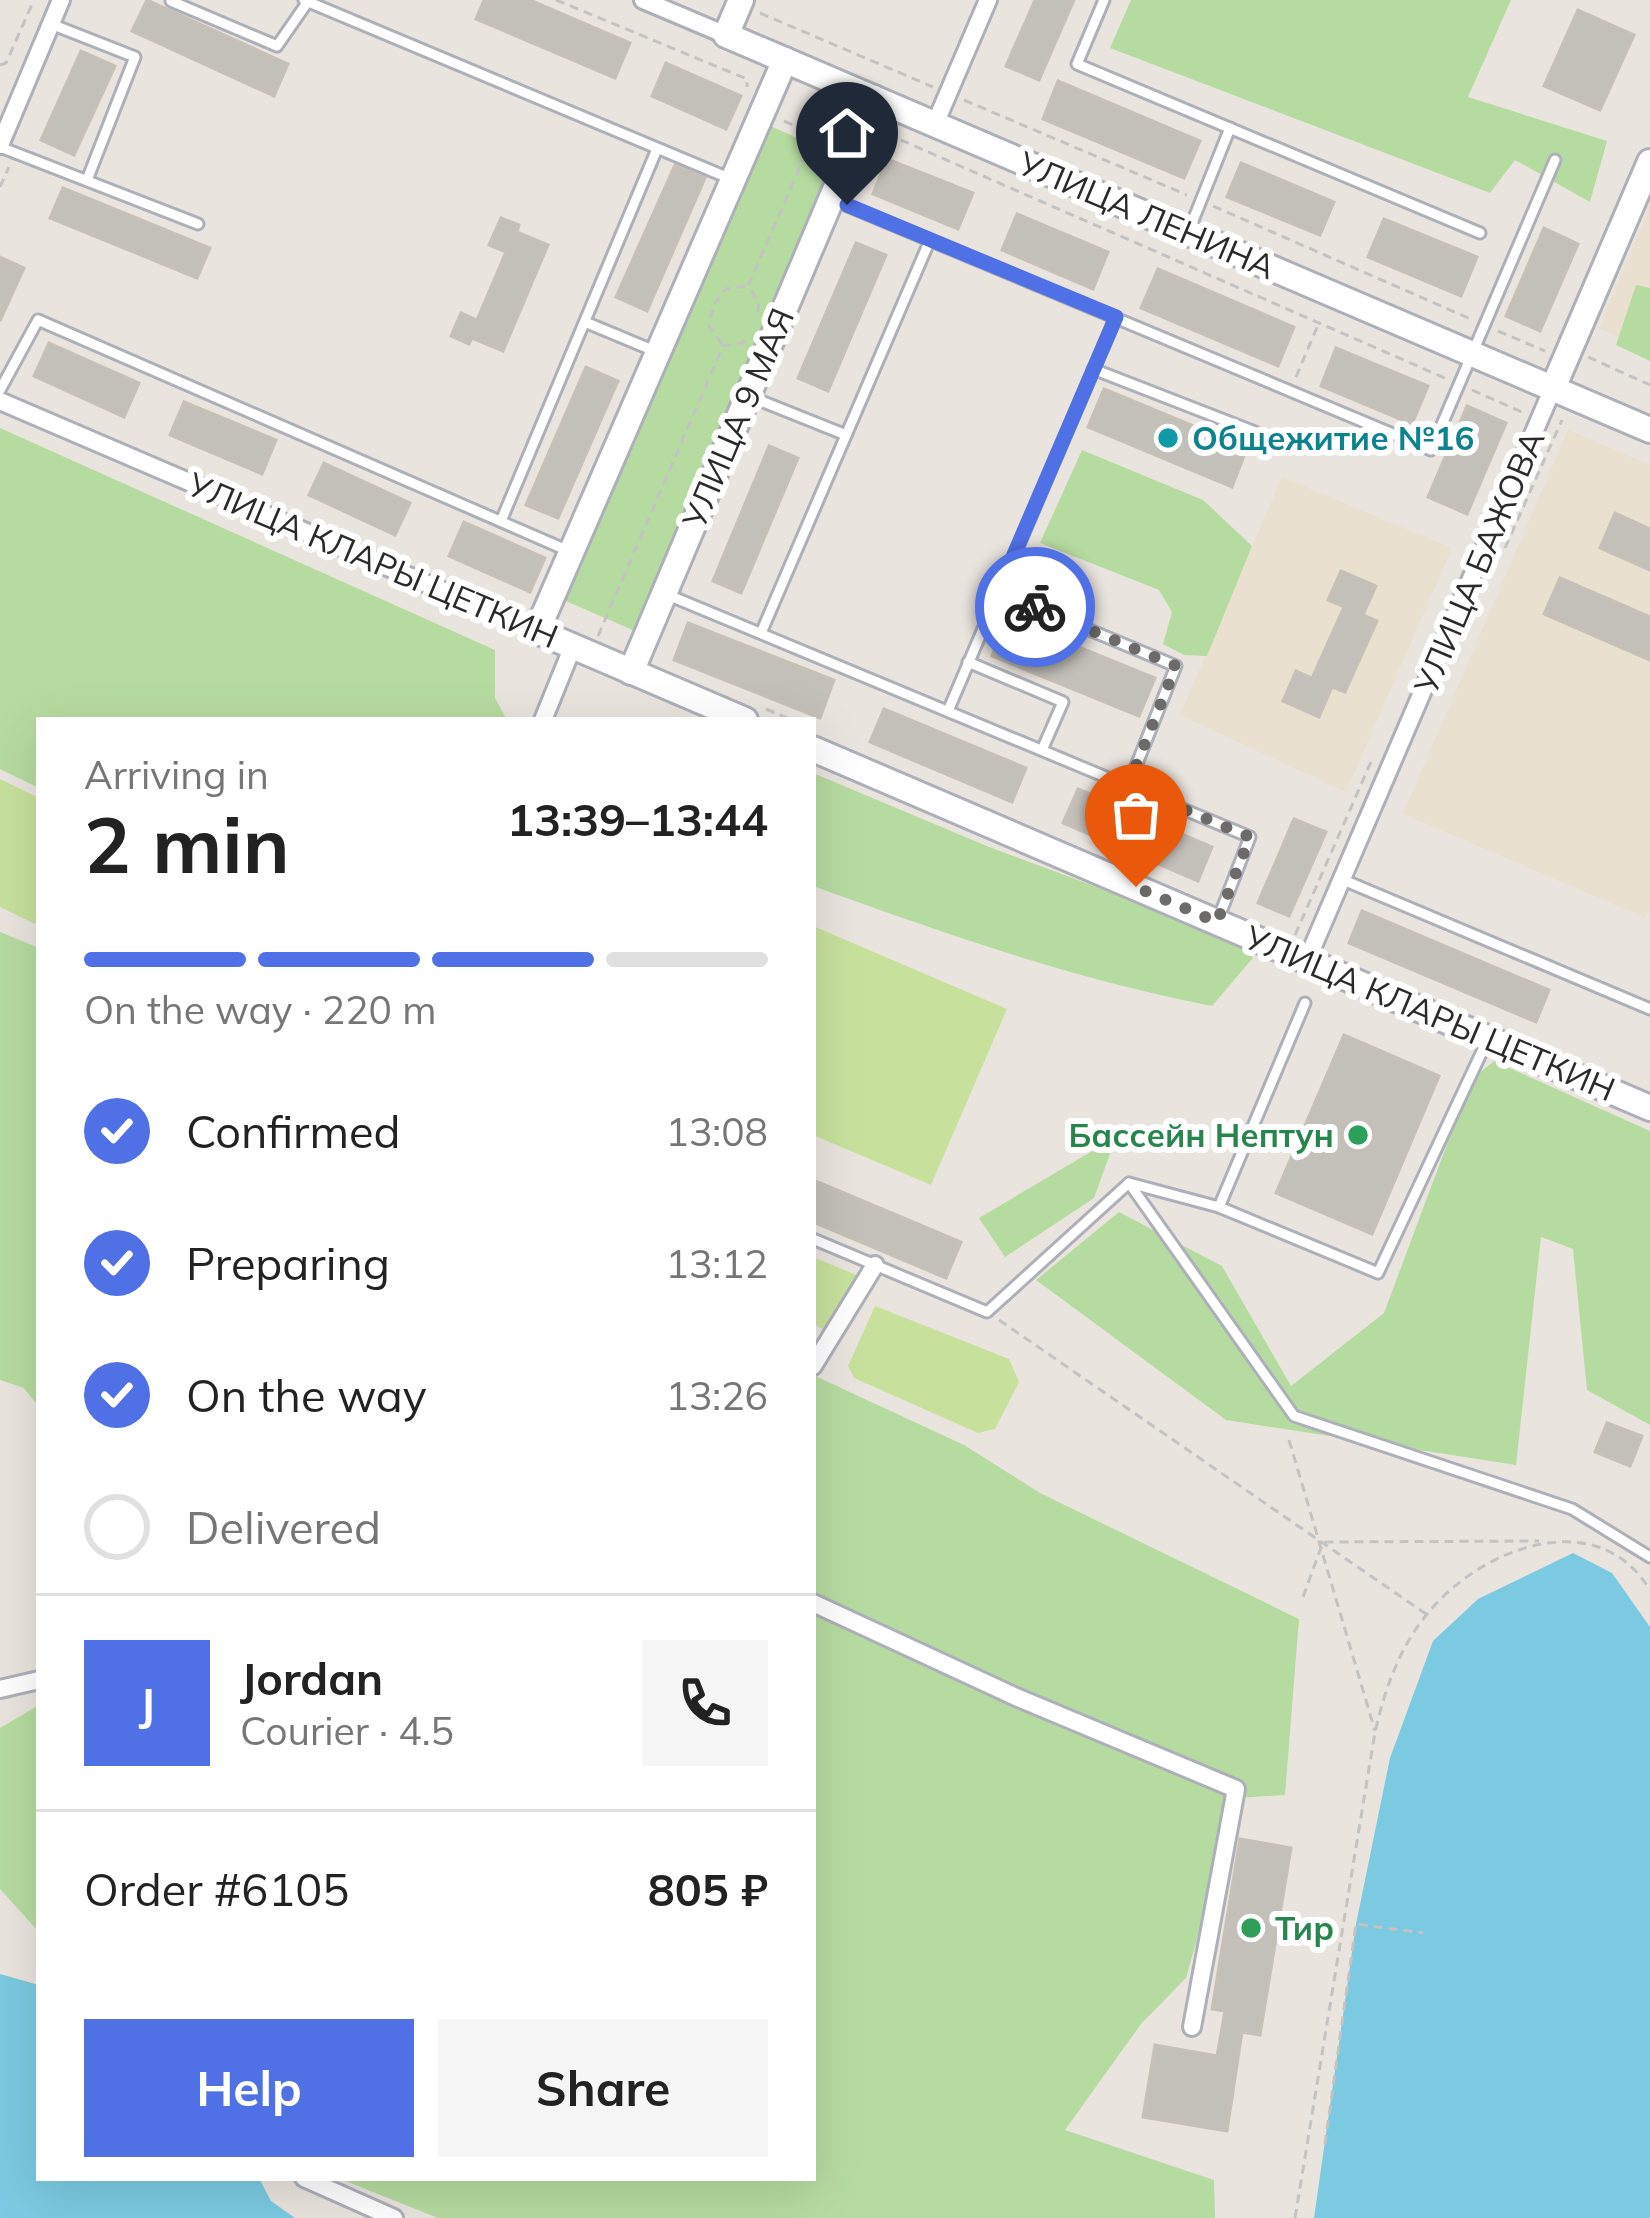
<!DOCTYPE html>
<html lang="en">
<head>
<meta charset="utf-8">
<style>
  body { margin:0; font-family:Mulish,sans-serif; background:#f6f6f6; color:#222; height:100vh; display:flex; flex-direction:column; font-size:45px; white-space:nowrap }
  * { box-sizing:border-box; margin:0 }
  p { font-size:39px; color:#767676 }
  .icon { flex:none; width:66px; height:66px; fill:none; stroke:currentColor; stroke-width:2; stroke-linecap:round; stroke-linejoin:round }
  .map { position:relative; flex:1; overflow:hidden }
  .sheet { position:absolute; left:36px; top:717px; width:780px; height:1464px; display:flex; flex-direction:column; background:#fff; border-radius:0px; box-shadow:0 12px 48px #0002 }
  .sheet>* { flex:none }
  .pin { position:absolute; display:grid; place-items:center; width:102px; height:102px; color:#fff; margin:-123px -51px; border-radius:50% 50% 50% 0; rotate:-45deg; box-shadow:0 0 12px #0007 }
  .pin .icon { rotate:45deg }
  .courier { position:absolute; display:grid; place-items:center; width:120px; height:120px; margin:-60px; border:9px solid #5071e5; border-radius:50%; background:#fff; color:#222; box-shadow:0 3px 15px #0007 }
  .overview em { font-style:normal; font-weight:700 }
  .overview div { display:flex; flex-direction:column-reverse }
  .overview { display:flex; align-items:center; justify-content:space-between; height:204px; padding:0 48px }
  h1 { font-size:78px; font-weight:700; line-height:90px }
  .bar { display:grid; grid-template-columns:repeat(4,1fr); gap:18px 12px; align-content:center; height:144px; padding:0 48px }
  .bar i { height:15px; border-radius:9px; background:#e0e0e0 }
  .bar .active { background:#5071e5 }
  .bar p { grid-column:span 4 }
  .line { display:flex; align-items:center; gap:30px; padding:0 48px; border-top:3px solid #e0e0e0 }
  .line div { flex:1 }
  .round { display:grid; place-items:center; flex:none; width:126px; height:126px; border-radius:0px; background:#f6f6f6 }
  ol { padding:0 48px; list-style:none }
  li { display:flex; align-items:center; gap:36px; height:132px }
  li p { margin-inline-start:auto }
  li .icon { padding:12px; border-radius:50%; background:#5071e5; color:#fff; stroke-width:4 }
  li:last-child { color:#767676 }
  li i { width:66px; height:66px; border:6px solid #e0e0e0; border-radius:50% }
  .primary-button { display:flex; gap:24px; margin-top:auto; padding:24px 48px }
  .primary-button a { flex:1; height:138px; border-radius:0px; background:#5071e5; color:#fff; font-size:48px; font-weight:700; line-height:138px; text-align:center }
  .primary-button a+a { background:#f6f6f6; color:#222 }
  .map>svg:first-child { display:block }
  .education { fill:#eae0cf }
  .green { fill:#b6dba0 }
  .pitch { fill:#c7e19d }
  .water { fill:#7ccae1 }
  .building { fill:#c3bfb9; stroke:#c6c0b7; stroke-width:3 }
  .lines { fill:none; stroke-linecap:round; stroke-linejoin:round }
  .lane-casing { stroke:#aeb0b9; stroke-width:15 }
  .street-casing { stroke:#aeb0b9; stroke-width:22 }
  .secondary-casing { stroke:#aeb0b9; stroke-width:30 }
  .path { stroke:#c3c3c3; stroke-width:3; stroke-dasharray:9 6; stroke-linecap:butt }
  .lane { stroke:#fff; stroke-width:9 }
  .street { stroke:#fff; stroke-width:16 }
  .secondary { stroke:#fff; stroke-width:24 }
  .done { stroke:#6d6b69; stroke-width:12; stroke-dasharray:0 21.6 }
  .route { stroke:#5071e5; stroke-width:15 }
  .culture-dot { fill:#0f9aa8; stroke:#fff; stroke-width:4.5 }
  .leisure-dot { fill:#2e9e5b; stroke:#fff; stroke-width:4.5 }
  .labels { text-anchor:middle; stroke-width:12; stroke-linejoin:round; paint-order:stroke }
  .street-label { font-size:33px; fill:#2a2a2a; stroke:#fff }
  .culture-label { font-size:33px; font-weight:bold; fill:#0d838f; stroke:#fff; text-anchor:start }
  .leisure-label { font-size:33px; font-weight:bold; fill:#27864d; stroke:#fff; text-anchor:end }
</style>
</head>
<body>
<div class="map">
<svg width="1650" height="2218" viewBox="0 0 1650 2218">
  <rect width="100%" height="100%" fill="#eae4de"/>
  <g class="education">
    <path d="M1650,205V351L1599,328Z"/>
    <path d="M1568,430L1650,465V908L1645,918L1403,814Z"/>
    <path d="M1282,477L1452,548L1346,792L1180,715Z"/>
  </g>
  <g class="green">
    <path d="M1131,0H1511L1468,97L1607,141L1590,202L1515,160L1490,193L1110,48Z"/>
    <path d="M764,123L835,155L635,631L561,599Z"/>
    <path d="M1636,285L1650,288V361L1616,345Z"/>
    <path d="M0,428L495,650V698L507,720H39V788L0,769Z"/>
    <path d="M1082,450L1203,500L1252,546L1207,656L1184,655L1163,644L1172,612L1159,590L1040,543Z"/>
    <path d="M813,773L989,847L1234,938L1253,958L1212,1006C1070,978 949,935 813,886Z"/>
    <path d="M0,932L39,948V1407L24,1388L0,1380Z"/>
    <path d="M1494,1061L1650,1131V1425L1587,1390L1573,1249L1541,1237L1516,1465L1226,1420L1036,1280L1119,1212L1222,1266L1291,1386L1384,1313L1471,1080Z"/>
    <path d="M1116,1137L1094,1198L1005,1257L979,1218Z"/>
    <path d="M813,1375L964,1445L1040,1493L1299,1619L1285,1795L1237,1798L1186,1978L1141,2024L1065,2130L1214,2180L1215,2218H438L338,2178H813Z"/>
    <path d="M39,1705V1932L0,1889V1728Z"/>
  </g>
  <g class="pitch">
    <path d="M0,779L39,798V926L0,907Z"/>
    <path d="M813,926L1007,1009L931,1185L813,1135Z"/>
    <path d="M813,1257L859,1276L823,1329L813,1324Z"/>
    <path d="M875,1306L1009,1359L1019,1382L995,1429L978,1433L854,1378L848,1366Z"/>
  </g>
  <g class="water">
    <path d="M1573,1553L1612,1573L1650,1627V2218H1314L1356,1924L1390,1758L1433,1641L1478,1599Z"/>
    <path d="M0,1974L39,1985V2178H259L271,2201L295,2218H0Z"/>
  </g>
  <g class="building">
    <path d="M147,0L288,64L274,96L132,31Z"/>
    <path d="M484,0H530L630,43L615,78L476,19Z"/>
    <path d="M1035,0H1074L1039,80L1006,66Z"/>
    <path d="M1578,10L1634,35L1600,110L1544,86Z"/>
    <path d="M81,51L115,66L74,155L41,140Z"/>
    <path d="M666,63L741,96L726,129L652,96Z"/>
    <path d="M1058,81L1200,141L1184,178L1043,119Z"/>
    <path d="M887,159L973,193L958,229L873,194Z"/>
    <path d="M1241,163L1334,202L1320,235L1227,197Z"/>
    <path d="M675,165L705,178L647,311L616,297Z"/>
    <path d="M63,188L210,248L197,278L50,218Z"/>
    <path d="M1017,214L1108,252L1093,289L1002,250Z"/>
    <path d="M501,218L519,225L517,232L548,245L503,351L472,338L469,344L451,336L461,313L477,320L506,252L489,245Z"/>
    <path d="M1384,219L1477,257L1461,296L1368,257Z"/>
    <path d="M1544,228L1578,244L1540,331L1506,316Z"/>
    <path d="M856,243L886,255L828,391L798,378Z"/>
    <path d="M0,257L24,268L0,321Z"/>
    <path d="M1158,269L1294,327L1278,366L1141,308Z"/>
    <path d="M49,343L139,383L124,417L34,376Z"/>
    <path d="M1336,348L1428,386L1412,424L1321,386Z"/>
    <path d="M586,367L618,381L558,518L526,505Z"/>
    <path d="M1104,389L1247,448L1232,487L1088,427Z"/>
    <path d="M184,402L276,440L262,474L170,435Z"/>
    <path d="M1467,406L1506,423L1467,514L1428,497Z"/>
    <path d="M769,446L798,458L741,593L713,581Z"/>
    <path d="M324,463L410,503L395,535L309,495Z"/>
    <path d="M1615,513L1650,529V570L1600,548Z"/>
    <path d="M464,522L545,558L530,592L449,556Z"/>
    <path d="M1341,571L1376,586L1363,615L1377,621L1345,692L1332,687L1319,717L1283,701L1296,671L1312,678L1344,607L1328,600Z"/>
    <path d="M1560,578L1650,617V660L1544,614Z"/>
    <path d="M1008,618L1155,678L1139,716L992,656Z"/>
    <path d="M688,623L834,680L820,718L674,660Z"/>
    <path d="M884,709L1026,768L1012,802L870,742Z"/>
    <path d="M1078,789L1212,847L1198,881L1063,823Z"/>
    <path d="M1294,819L1326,832L1289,916L1258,903Z"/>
    <path d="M1362,911L1549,990L1536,1022L1349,943Z"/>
    <path d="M1344,1035L1439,1076L1372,1234L1276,1193Z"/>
    <path d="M813,1180L961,1242L946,1278L813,1222Z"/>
    <path d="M1607,1423L1642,1436L1630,1466L1595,1452Z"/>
    <path d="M1240,1839L1291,1848L1260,2035L1242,2032L1227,2131L1143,2117L1155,2045L1217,2056L1225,2011L1212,2009Z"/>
  </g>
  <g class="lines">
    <defs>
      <g id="lane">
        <path d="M304,0L731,179"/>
        <path d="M1104,0L1077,64L1480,233"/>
        <path d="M171,1L277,46L309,0"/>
        <path d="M51,24L135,57L87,180"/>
        <path d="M0,147L198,224"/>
        <path d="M831,199L1431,450L1555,160"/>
        <path d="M1188,233L1230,128"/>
        <path d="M585,322L657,352"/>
        <path d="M1093,369L1255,432"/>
        <path d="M0,390L38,320L571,552"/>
        <path d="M751,397L846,435"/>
        <path d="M501,521L657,149"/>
        <path d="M998,592L1176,666L1128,786"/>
        <path d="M668,595L1250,837L1217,922"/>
        <path d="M761,633L930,240"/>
        <path d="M968,662L1063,702L1042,750"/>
        <path d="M948,711L1116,317"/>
        <path d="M1341,879L1650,1009"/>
        <path d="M1129,1183L1294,1416L1572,1509L1650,1557"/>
        <path d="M1219,1207L1305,1003"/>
        <path d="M813,1239L987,1312L1129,1183L1219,1207L1378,1273L1486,1043"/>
      </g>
      <g id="street">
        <path d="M643,0L726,35"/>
        <path d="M935,124L988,0"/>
        <path d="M0,145L61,0"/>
        <path d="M0,401L537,631"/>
        <path d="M543,720L573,646"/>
        <path d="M1307,960L1553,388"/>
        <path d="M813,1366L875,1265"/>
        <path d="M813,1603L1016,1697L1236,1789L1192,2027"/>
        <path d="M0,1689L39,1680"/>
        <path d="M304,2178L394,2218"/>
      </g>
      <g id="secondary">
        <path d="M741,0L726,35L1650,430"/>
        <path d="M1553,388L1650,162"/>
        <path d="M631,672L874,98"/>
        <path d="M745,720L537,631L785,60"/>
        <path d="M813,749L1650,1108"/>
      </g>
    </defs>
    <use href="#lane" class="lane-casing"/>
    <use href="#street" class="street-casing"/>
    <use href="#secondary" class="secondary-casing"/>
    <g class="path">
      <path d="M556,0L747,79V87"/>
      <path d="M760,13L933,87"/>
      <path d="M0,65L6,63L34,0"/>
      <path d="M964,100L1187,195"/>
      <path d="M784,121L830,141"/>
      <path d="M876,151L894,137L1447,379"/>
      <path d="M0,187L9,167"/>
      <path d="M1213,206L1473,320"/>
      <path d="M758,312L759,302L748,286L814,135"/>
      <path d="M1498,331L1545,351"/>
      <path d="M722,344L709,326L713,306L725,289L748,286"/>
      <path d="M1588,357L1650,385"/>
      <path d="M1296,377L1318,325"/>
      <path d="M1472,390L1524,413"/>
      <path d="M1505,548L1562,420"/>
      <path d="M598,636L723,346L742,343L748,336"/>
      <path d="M766,709L792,720"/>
      <path d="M1295,935L1371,762"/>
      <path d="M999,1320L1426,1614"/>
      <path d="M1289,1440L1375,1731"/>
      <path d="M1303,1597L1323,1542L1539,1541"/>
      <path d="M1325,2144L1356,1924L1423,1933"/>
      <path d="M1295,2218L1375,1732C1385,1689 1399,1648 1428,1613C1481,1548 1597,1503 1650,1590"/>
    </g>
    <use href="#lane" class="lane"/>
    <use href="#street" class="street"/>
    <use href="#secondary" class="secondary"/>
  </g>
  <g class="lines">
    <path class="done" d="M1035,607L1176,666L1128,786L1250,837L1217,922L1136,887"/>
    <path class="route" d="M847,205L1116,317L998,592L1035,607"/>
  </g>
  <circle class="culture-dot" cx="1168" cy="438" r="12"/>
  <g class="leisure-dot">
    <circle cx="1358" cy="1135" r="12"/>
    <circle cx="1251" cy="1928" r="12"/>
  </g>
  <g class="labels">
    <g class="street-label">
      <text transform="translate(1147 215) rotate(23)" y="12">УЛИЦА ЛЕНИНА</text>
      <text transform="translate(738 418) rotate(-67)" y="12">УЛИЦА 9 МАЯ</text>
      <text transform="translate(373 560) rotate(23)" y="12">УЛИЦА КЛАРЫ ЦЕТКИН</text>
      <text transform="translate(1479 562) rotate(-67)" y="12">УЛИЦА БАЖОВА</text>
      <text transform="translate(1430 1013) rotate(23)" y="12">УЛИЦА КЛАРЫ ЦЕТКИН</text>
    </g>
    <g class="culture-label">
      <text x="1192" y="450">Общежитие №16</text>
    </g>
    <g class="leisure-label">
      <text x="1334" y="1147">Бассейн Нептун</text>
      <text x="1275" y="1940" text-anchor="start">Тир</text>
    </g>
  </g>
</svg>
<div class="pin" style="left:1136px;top:887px;background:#ea580c"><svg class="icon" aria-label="bag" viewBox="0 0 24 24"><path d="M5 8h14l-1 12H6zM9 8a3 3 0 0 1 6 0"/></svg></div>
<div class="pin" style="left:847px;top:205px;background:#1f2937"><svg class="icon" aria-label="home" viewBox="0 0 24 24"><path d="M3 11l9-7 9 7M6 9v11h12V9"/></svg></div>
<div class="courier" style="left:1035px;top:607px"><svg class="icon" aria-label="bike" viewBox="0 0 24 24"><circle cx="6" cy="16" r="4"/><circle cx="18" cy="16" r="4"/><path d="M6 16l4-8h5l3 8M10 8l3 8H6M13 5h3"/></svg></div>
<section class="sheet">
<div class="overview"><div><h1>2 min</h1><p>Arriving in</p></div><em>13:39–13:44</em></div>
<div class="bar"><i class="active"></i><i class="active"></i><i class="active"></i><i></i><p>On the way · 220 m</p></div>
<ol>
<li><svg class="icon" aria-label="check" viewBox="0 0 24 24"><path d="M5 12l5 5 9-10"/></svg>Confirmed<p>13:08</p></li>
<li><svg class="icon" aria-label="check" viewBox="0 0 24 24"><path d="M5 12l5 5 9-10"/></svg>Preparing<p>13:12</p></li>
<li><svg class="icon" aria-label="check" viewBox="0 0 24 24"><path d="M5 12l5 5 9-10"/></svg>On the way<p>13:26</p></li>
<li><i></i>Delivered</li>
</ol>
<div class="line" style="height:216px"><b class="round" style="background:#5071e5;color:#fff">J</b><div><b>Jordan</b><p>Courier · 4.5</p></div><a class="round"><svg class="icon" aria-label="phone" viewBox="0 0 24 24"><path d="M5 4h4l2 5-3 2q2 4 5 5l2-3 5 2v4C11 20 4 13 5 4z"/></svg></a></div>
<div class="line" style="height:156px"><div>Order #6105</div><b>805 ₽</b></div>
<div class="primary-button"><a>Help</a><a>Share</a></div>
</section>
</div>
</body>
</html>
